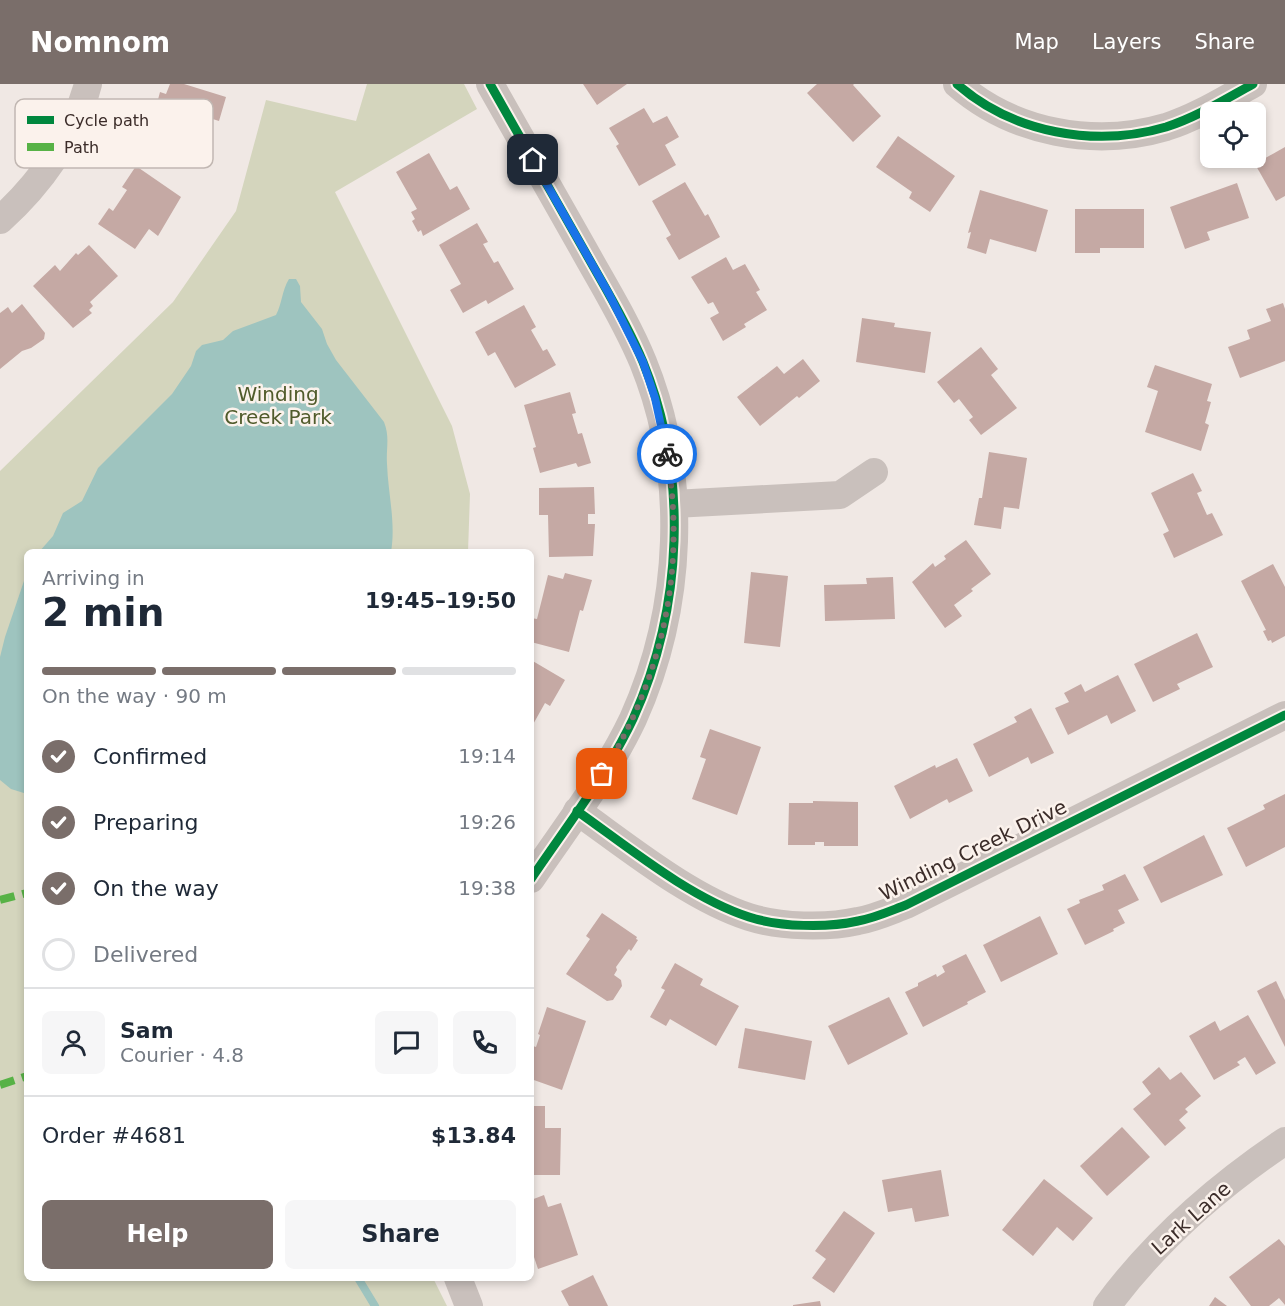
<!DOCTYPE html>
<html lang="en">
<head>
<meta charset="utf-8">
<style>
  body { margin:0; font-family:"DejaVu Sans",sans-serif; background:#f6f6f7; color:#1f2937; height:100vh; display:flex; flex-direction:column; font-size:22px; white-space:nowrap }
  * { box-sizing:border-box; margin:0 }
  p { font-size:20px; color:#747a83 }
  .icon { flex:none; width:33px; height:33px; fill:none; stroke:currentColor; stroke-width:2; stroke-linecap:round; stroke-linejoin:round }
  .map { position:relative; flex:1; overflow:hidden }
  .panel { position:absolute; left:24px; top:465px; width:510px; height:732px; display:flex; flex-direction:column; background:#fff; border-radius:9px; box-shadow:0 3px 9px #0003 }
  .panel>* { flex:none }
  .tools { position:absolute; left:1200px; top:18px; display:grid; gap:12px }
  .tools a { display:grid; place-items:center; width:66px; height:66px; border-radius:9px; background:#fff; box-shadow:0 3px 9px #0003; font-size:30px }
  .pin { position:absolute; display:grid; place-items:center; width:51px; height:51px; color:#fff; margin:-26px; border-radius:12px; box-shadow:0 3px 9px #0006 }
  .courier { position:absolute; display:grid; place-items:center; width:60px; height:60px; margin:-30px; border:4px solid #1a73e8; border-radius:50%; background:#fff; color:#222; box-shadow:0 2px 8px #0007 }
  .head em { font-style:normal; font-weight:600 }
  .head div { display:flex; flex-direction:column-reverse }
  .head { display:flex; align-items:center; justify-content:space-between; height:102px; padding:0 18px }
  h1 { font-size:39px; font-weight:600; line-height:45px }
  .bar { display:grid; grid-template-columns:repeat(4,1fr); gap:9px 6px; align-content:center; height:72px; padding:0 18px }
  .bar i { height:8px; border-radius:4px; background:#e0e1e3 }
  .bar .active { background:#7a6e6a }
  .bar p { grid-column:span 4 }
  .line { display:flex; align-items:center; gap:15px; padding:0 18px; border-top:2px solid #e0e1e3 }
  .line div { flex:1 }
  .round { display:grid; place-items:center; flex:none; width:63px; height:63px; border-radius:9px; background:#f6f6f7 }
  ol { padding:0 18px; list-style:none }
  li { display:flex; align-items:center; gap:18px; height:66px }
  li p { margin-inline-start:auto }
  li .icon { padding:6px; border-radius:50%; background:#7a6e6a; color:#fff; stroke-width:4 }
  li:last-child { color:#747a83 }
  li i { width:33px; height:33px; border:3px solid #e0e1e3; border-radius:50% }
  .button { display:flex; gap:12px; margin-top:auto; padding:12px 18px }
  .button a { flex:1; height:69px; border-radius:9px; background:#7a6e6a; color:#fff; font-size:24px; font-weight:600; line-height:69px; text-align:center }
  .button a+a { background:#f6f6f7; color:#1f2937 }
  header { display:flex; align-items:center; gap:36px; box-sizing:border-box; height:84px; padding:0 30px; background:#7a6e6a; color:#fff }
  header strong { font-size:28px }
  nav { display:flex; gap:33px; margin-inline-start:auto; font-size:21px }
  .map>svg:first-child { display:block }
  .green { fill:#d4d5bd }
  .water { fill:#9ec4bf }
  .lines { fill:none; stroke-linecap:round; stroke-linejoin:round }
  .stream { stroke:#9ec4bf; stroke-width:8 }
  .building { fill:#c5a9a4 }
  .minor { stroke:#c9c0bc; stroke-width:28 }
  .quiet { stroke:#57b246; stroke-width:8; stroke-dasharray:15 8; stroke-linecap:butt }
  .cycleway-casing { stroke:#fbf2ec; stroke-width:13 }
  .cycleway { stroke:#00873e; stroke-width:9 }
  .done { stroke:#7a6e6a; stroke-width:6; stroke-dasharray:0 10.8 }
  .route { stroke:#1a73e8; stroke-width:8 }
  .labels { text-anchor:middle; stroke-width:5; stroke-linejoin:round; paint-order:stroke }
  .park-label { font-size:20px; fill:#505b2b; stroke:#fbf2ec }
  .street-label { font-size:20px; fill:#3b2c29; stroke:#fbf2ec }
  .key { fill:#fbf2ec; stroke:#c1b7b2; stroke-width:1.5 }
  .key-label { font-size:16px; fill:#3b2c29 }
</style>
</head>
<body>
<header>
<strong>Nomnom</strong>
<nav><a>Map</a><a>Layers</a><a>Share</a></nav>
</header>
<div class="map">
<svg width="1285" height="1222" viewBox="0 0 1285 1222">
  <rect width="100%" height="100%" fill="#f0e8e4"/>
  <path class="green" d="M367,0H464L477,25L335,108L452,342L470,410L468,468H27V1194H433L447,1222H0V387L173,218L236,127L266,16L356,37Z"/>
  <g class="water">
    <path d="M289,195H296L300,202L301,218L322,245L327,260L336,276L384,338C390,353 386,364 387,380C388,409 396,439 391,468H39L53,452L63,429L82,417L98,384L172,310L191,282L196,267L202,261L223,256L233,247L276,231C282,220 282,206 289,195Z"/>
    <path d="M27,488V710L11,705L0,696V573L5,553Z"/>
  </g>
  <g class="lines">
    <path class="stream" d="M358,1194L375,1222"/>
  </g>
  <g class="building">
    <path d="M170,0H184L226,13L219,37L200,31L186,76L143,62L151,37L157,39L161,29L155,27L160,8L166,10Z"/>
    <path d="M583,0H627L597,21Z"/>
    <path d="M817,0H854L853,1L881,32L853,58L807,9Z"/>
    <path d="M644,24L653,39L667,32L679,53L665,61L676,81L639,102L616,62L619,60L609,44Z"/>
    <path d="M898,52L955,92L930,128L909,114L912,108L876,83Z"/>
    <path d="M1285,63V112L1276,117L1255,80Z"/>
    <path d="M429,69L450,106L457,102L470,125L423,152L421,146L418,148L412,137L415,135L411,128L417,125L396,88Z"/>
    <path d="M136,82L181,113L158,152L149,145L135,165L98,140L109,124L113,127L127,106L122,103Z"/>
    <path d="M685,98L705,132L708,130L720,153L679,176L666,154L671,151L652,117Z"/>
    <path d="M1237,99L1249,134L1207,148L1210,156L1185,165L1170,123Z"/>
    <path d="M980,106L1048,126L1036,168L990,155L986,170L967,164L971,148L968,149Z"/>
    <path d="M1075,125H1144V164H1100V169H1075Z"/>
    <path d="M477,139L488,158L483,160L494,179L498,177L514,205L488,220L486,216L463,229L450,206L461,200L439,161Z"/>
    <path d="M89,161L118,192L90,218L93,222L89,226L92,229L73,244L33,202L55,181L60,187L76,169L78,171Z"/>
    <path d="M726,173L733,186L745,180L760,206L756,208L767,226L744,240L746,243L723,257L710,234L719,229L713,218L708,220L691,193Z"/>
    <path d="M1283,219L1285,225V277L1240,294L1228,263L1250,255L1247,246L1271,237L1266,225Z"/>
    <path d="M22,220L45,249L44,255L31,264L22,267L0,285V229L8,223L12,229Z"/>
    <path d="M524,221L536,243L531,246L543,267L547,265L556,281L515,304L495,268L488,272L475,248Z"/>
    <path d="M862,234L895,239L894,243L931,248L925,289L856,278Z"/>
    <path d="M981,263L998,285L991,291L1017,324L981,351L969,336L973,333L959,315L954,319L937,298Z"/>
    <path d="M803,275L820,297L799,314L797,312L760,342L737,313L777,282L784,290Z"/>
    <path d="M1155,281L1212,300L1207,317L1211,318L1205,339L1209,341L1201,367L1145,348L1158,307L1147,303Z"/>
    <path d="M570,308L576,329L572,330L578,350L582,349L591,379L578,383L576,379L540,389L533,364L536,363L524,321Z"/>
    <path d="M989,368L1027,374L1019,425L1004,423L1001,445L974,441L979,414H982Z"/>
    <path d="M1193,389L1202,407L1197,409L1207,431L1212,429L1223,451L1174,474L1163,450L1169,447L1151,409Z"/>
    <path d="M594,403L595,430H588V440H595L593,472L549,473L548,431H539V404Z"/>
    <path d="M966,456L991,490L971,505L973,507L954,521L962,532L945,544L912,498L933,479L935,483L946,475L944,472Z"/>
    <path d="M1273,480L1285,503V552L1272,559L1271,556L1268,557L1263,547L1266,546L1241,497Z"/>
    <path d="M751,488L788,492L780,563L744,559Z"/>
    <path d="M565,489L592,496L583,527L580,526L569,568L531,558V534L537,535L548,491L563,495Z"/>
    <path d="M893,493L895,535L825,537L824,501L867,500L866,494Z"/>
    <path d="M1197,549L1213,583L1177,600L1180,605L1153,618L1134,580Z"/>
    <path d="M531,576L565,596L550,622L545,619L531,644Z"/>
    <path d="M1118,591L1136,627L1111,640L1107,631L1068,651L1055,624L1069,618L1064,609L1081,600L1085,608Z"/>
    <path d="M1031,624L1054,669L1031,680L1028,673L989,693L973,660L1017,638L1014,633Z"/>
    <path d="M710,645L761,663L737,731L692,715L706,675L700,673Z"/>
    <path d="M957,674L973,707L949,719L947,715L910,735L894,702L935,681L936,684Z"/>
    <path d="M1285,710V763L1246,783L1227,744L1265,725L1263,721Z"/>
    <path d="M813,717L858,718V762H824V758H815V761H788L789,719H813Z"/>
    <path d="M1204,751L1223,791L1161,819L1143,783Z"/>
    <path d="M1125,790L1139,816L1118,826L1125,839L1113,845L1114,847L1085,861L1067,825L1080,819L1079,816L1104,806L1102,801Z"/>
    <path d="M602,829L637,853L636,855L638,856L631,867L629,865L616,883L617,886L614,891L621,896L622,902L613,916L607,917L566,890L590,855L586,852Z"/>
    <path d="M1040,832L1058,870L1001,898L983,861Z"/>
    <path d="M966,870L986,908L967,918L968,920L923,943L905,908L918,902V899L936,890L937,893L945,888L942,882Z"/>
    <path d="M675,879L703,895L700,901L739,922L716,962L670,935L666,942L650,933L665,906L661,904Z"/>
    <path d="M1276,897L1285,916V963L1257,907Z"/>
    <path d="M889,913L908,950L848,981L828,942Z"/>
    <path d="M547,923L586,937L562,1006L531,995V967L533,962L536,963L540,951L538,950Z"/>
    <path d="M1248,931L1276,979L1256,991L1245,973L1237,978L1240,981L1214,996L1189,952L1215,937L1220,947Z"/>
    <path d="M745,944L812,957L805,996L738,984Z"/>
    <path d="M1159,983L1170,996L1181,988L1201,1012L1185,1025L1188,1028L1179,1036L1186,1044L1165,1062L1133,1025L1151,1010L1142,998Z"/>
    <path d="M531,1022H545V1044H561L560,1091H531Z"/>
    <path d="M1122,1043L1150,1073L1107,1112L1080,1082Z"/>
    <path d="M941,1086L949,1132L915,1138L912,1124L888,1128L882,1096Z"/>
    <path d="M1044,1095L1093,1134L1073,1157L1057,1143L1033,1172L1002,1146Z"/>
    <path d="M544,1111L548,1123L561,1119L578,1171L538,1185L531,1164V1116Z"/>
    <path d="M844,1127L875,1149L834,1209L812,1194L826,1175L815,1167Z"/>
    <path d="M1279,1155L1285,1162V1221L1279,1214L1269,1222H1251L1229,1193Z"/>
    <path d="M593,1191L608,1222H569L561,1207Z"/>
    <path d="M1215,1213L1227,1222H1209Z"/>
    <path d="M820,1217L821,1222H793V1221Z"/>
  </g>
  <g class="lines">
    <g class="minor">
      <path d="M490,0C521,55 552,110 584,166C604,202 627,239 643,278C689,391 683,524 633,635C606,692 566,743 531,795"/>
      <path d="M957,0C1013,49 1095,64 1166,43C1197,33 1224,16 1253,0"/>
      <path d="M0,136C40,100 74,53 88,0"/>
      <path d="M674,420L840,411L874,388"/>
      <path d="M577,727C628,763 690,814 749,833C780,843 827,844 858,837C875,834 890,827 906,821L1285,631"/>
      <path d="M458,1194L469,1222"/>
      <path d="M1107,1222C1155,1157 1218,1102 1285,1057"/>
    </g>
    <g class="quiet">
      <path d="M0,816L27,809"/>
      <path d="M0,1001L27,992"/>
    </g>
    <defs>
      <g id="cycleway">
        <path d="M490,0C521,55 552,110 584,166C604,202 627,239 643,278C689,391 683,524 633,635C606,692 566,743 531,795"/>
        <path d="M957,0C1013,49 1095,64 1166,43C1197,33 1224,16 1253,0"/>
        <path d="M577,727C628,763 690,814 749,833C780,843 827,844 858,837C875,834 890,827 906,821L1285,631"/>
      </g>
    </defs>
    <use href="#cycleway" class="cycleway-casing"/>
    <use href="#cycleway" class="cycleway"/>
  </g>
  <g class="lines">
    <path class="done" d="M602,690C664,592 686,484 667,370"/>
    <path class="route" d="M533,76L609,210L643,278L655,314L667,370"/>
  </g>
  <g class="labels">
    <g class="park-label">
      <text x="278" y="317">Winding<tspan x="278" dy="23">Creek Park</tspan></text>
    </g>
    <g class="street-label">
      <text transform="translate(973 766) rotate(-26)" y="7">Winding Creek Drive</text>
      <text transform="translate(1191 1134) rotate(-42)" y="7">Lark Lane</text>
    </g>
  </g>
  <rect x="15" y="15" width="198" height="69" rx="9" class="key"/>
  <rect x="27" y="32" width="27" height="8" fill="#00873e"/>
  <rect x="27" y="59" width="27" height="8" fill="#57b246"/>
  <g class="key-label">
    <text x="64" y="42">Cycle path</text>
    <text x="64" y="69">Path</text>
  </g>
</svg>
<div class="tools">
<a><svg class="icon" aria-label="locate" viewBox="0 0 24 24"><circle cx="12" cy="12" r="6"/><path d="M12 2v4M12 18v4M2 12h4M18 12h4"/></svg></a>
</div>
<div class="pin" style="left:602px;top:690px;background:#ea580c"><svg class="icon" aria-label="bag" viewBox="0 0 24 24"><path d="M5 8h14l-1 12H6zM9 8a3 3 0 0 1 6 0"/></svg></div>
<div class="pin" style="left:533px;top:76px;background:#1f2937"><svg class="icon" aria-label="home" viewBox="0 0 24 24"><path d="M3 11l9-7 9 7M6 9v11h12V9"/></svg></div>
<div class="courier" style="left:667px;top:370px"><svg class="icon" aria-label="bike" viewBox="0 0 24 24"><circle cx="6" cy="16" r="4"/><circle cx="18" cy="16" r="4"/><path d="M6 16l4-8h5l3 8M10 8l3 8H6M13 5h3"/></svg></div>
<section class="panel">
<div class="head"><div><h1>2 min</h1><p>Arriving in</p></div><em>19:45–19:50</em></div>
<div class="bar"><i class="active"></i><i class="active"></i><i class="active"></i><i></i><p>On the way · 90 m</p></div>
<ol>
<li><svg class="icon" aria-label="check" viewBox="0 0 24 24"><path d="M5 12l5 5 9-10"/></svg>Confirmed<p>19:14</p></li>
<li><svg class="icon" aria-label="check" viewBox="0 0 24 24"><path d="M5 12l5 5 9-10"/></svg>Preparing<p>19:26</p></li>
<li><svg class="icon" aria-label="check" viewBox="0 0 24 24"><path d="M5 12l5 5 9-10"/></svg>On the way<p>19:38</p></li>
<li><i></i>Delivered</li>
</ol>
<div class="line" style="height:108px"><a class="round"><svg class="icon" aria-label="person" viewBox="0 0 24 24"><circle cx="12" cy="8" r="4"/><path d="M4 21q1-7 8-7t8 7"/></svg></a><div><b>Sam</b><p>Courier · 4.8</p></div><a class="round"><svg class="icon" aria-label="chat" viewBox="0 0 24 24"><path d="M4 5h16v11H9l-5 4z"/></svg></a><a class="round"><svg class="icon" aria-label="phone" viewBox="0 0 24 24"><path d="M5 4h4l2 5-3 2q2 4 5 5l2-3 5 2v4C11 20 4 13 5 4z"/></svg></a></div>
<div class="line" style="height:78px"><div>Order #4681</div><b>$13.84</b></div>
<div class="button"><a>Help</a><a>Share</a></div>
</section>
</div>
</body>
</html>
